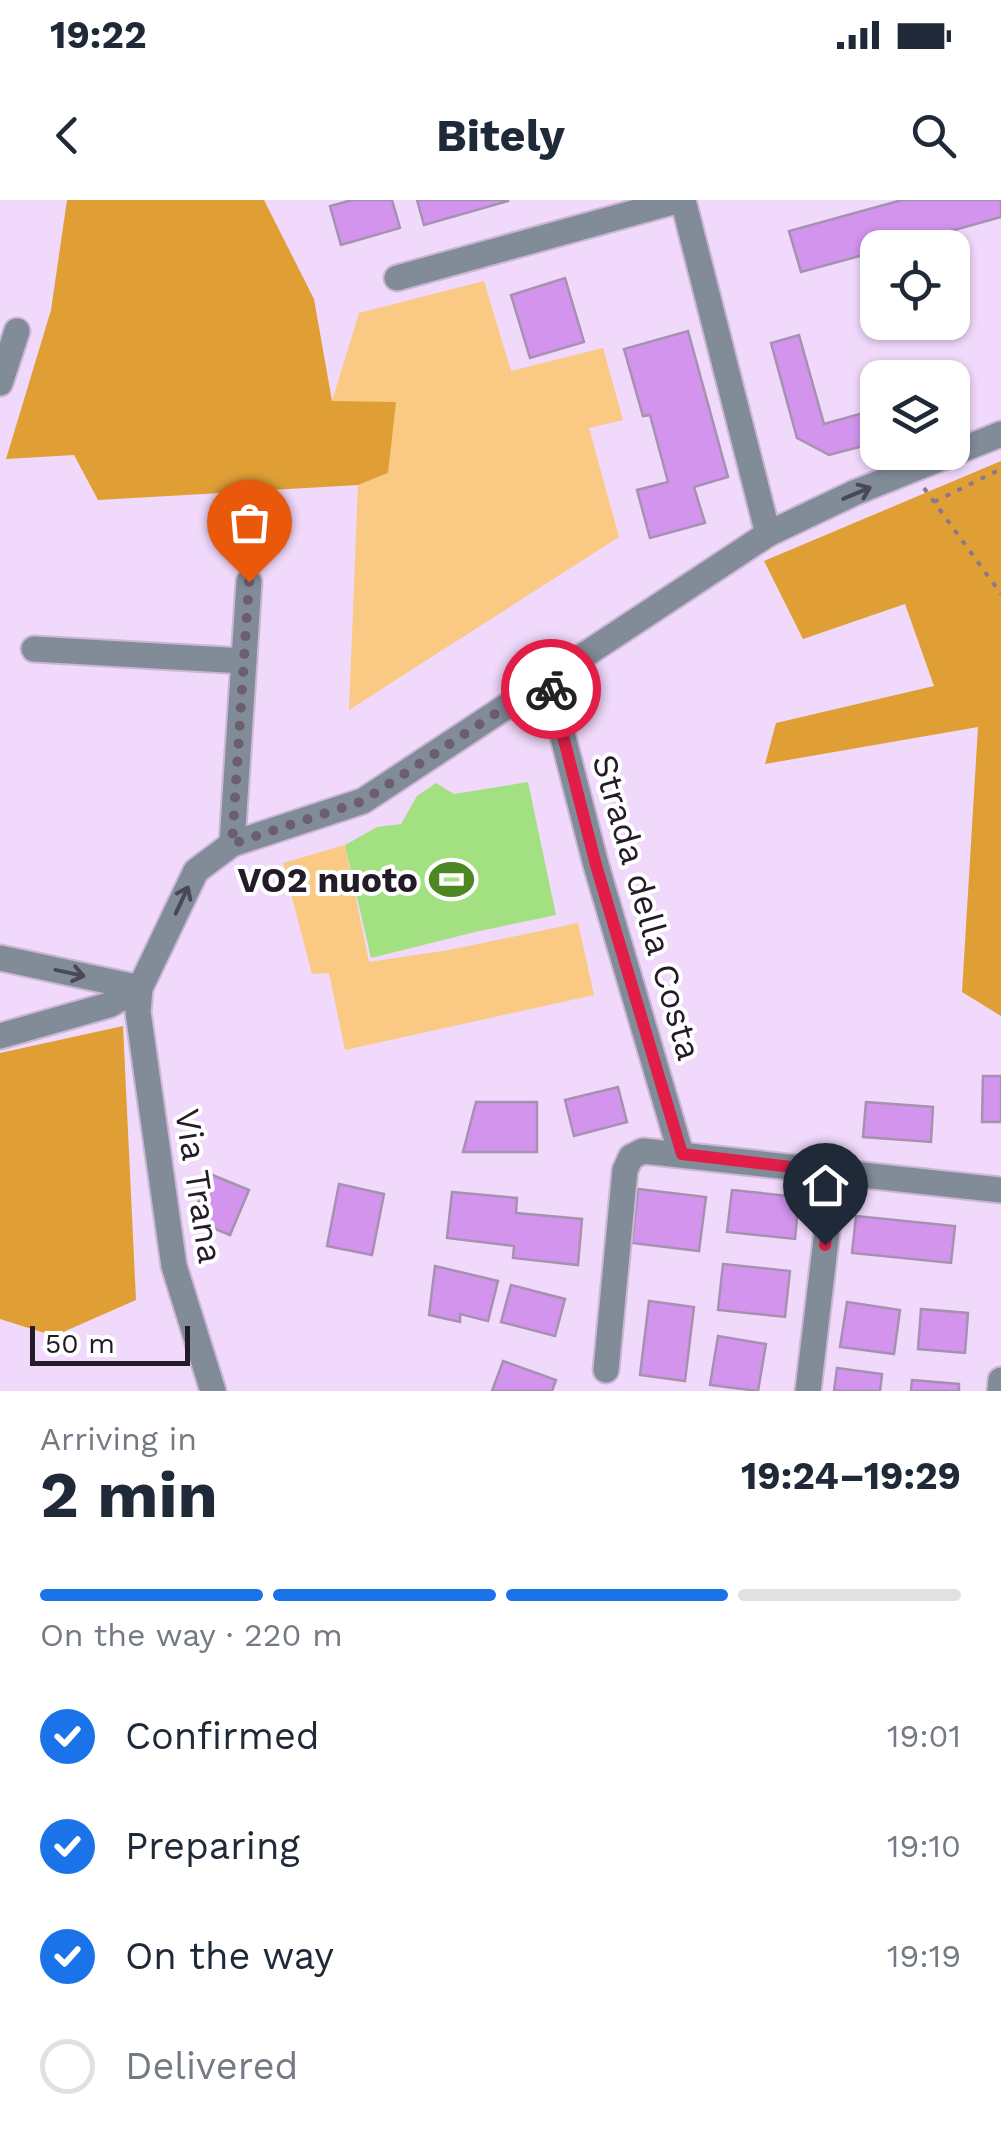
<!DOCTYPE html>
<html lang="en">
<head>
<meta charset="utf-8">
<style>
  body { margin:0; font-family:"Work Sans",sans-serif; background:#f6f6f7; color:#1f2937; height:100vh; display:flex; flex-direction:column; font-size:38px; white-space:nowrap }
  * { box-sizing:border-box; margin:0 }
  p { font-size:32px; color:#747a83 }
  .icon { flex:none; width:55px; height:55px; fill:none; stroke:currentColor; stroke-width:2; stroke-linecap:round; stroke-linejoin:round }
  .map { position:relative; height:1191px; overflow:hidden }
  .details { display:flex; flex-direction:column; background:#fff; flex:1 }
  .details>* { flex:none }
  .fabs { position:absolute; left:860px; top:30px; display:grid; gap:20px }
  .fabs a { display:grid; place-items:center; width:110px; height:110px; border-radius:20px; background:#fff; box-shadow:0 2px 8px #0004; font-size:50px }
  .scale { position:absolute; left:30px; bottom:25px; width:160px; box-sizing:border-box; padding-left:10px; border:5px solid #231b27; border-top:0; font-size:28px; line-height:35px; white-space:nowrap; color:#231b27; -webkit-text-stroke:8px #fff; paint-order:stroke }
  .pin { position:absolute; display:grid; place-items:center; width:85px; height:85px; color:#fff; margin:-102px -42px; border-radius:50% 50% 50% 0; rotate:-45deg; box-shadow:0 0 10px #0007 }
  .pin .icon { rotate:45deg }
  .courier { position:absolute; display:grid; place-items:center; width:100px; height:100px; margin:-50px; border:8px solid #e11d48; border-radius:50%; background:#fff; color:#222; box-shadow:0 2px 12px #0007 }
  .summary em { font-style:normal; font-weight:700 }
  .summary div { display:flex; flex-direction:column-reverse }
  .summary { display:flex; align-items:center; justify-content:space-between; height:170px; padding:0 40px }
  h1 { font-size:65px; font-weight:700; line-height:75px }
  .bar { display:grid; grid-template-columns:repeat(4,1fr); gap:15px 10px; align-content:center; height:120px; padding:0 40px }
  .bar i { height:12px; border-radius:8px; background:#e0e1e3 }
  .bar .current { background:#1a73e8 }
  .bar p { grid-column:span 4 }
  ol { padding:0 40px; list-style:none }
  li { display:flex; align-items:center; gap:30px; height:110px }
  li p { margin-inline-start:auto }
  li .icon { padding:10px; border-radius:50%; background:#1a73e8; color:#fff; stroke-width:4 }
  li:last-child { color:#747a83 }
  li i { width:55px; height:55px; border:5px solid #e0e1e3; border-radius:50% }
  .status { display:flex; justify-content:space-between; align-items:center; height:70px; padding:0 50px; background:#fff; direction:ltr }
  .status svg { height:28px; fill:currentColor }
  header { display:flex; justify-content:space-between; align-items:center; height:130px; padding:0 40px; background:#fff; font-size:45px; font-weight:700 }
  .map>svg:first-child { display:block }
  .green { fill:#fac983 }
  .forest { fill:#e09f35 }
  .water { fill:#a3e081 }
  .building { fill:#d294ed; stroke:#a691b0; stroke-width:2.5 }
  .lines { fill:none; stroke-linecap:round; stroke-linejoin:round }
  .minor-casing { stroke:#cbb7d5; stroke-width:29 }
  .path { stroke:#88788f; stroke-width:4; stroke-dasharray:5 8; stroke-linecap:butt }
  .minor { stroke:#828c99; stroke-width:25 }
  .oneway { stroke:#494855 }
  .done { stroke:#6b5e71; stroke-width:10; stroke-dasharray:0 18 }
  .route { stroke:#e11d48; stroke-width:12 }
  .labels { text-anchor:middle; stroke-width:8; stroke-linejoin:round; paint-order:stroke }
  .poi-label { font-size:35px; font-weight:bold; fill:#231b27; stroke:#fff; text-anchor:end }
  .street-label { font-size:35px; fill:#231b27; stroke:#fff }
</style>
</head>
<body>
<div class="status"><b>19:22</b><svg viewBox="0 0 49 12"><path d="M0 12V9h3v3zM5 12V6h3v6zM10 12V3h3v9zM15 12V0h3v12zM26 1h20v11H26zM47 4h2v5h-2z"/></svg></div>
<header><svg class="icon" aria-label="back" viewBox="0 0 24 24"><path d="M15 5l-7 7 7 7"/></svg>Bitely<svg class="icon" aria-label="search" viewBox="0 0 24 24"><circle cx="10" cy="10" r="6"/><path d="M15 15l6 6"/></svg></header>
<div class="map">
<svg width="1001" height="1191" viewBox="0 0 1001 1191">
  <rect width="100%" height="100%" fill="#f0d9fb"/>
  <g class="green">
    <path d="M484,81L511,171L603,148L623,220L589,228L619,337L349,510L358,285L388,273L332,201L359,113Z"/>
    <path d="M345,645L369,762L449,750L578,723L594,795L345,850L329,773L312,774L283,663Z"/>
  </g>
  <g class="forest">
    <path d="M67,0H264L314,99L332,201L396,202L388,273L358,285L98,300L74,255L6,259L51,110Z"/>
    <path d="M1001,261V816L962,792L978,527L765,564L776,523L934,486L905,404L803,439L764,361Z"/>
    <path d="M123,826L136,1100L54,1136L0,1119V853Z"/>
  </g>
  <path class="water" d="M528,582L556,715L475,732L371,758L345,645L377,627L401,624L417,596L436,583L454,594Z"/>
  <g class="building">
    <path d="M352,0H392L400,28L341,45L330,6Z"/>
    <path d="M417,0H508V1L424,25Z"/>
    <path d="M902,0H1001V17L890,48H878V51L801,72L789,31Z"/>
    <path d="M565,78L584,142L530,158L511,95Z"/>
    <path d="M688,131L728,277L694,287L705,323L650,338L637,290L668,282L650,215L643,216L624,149Z"/>
    <path d="M799,135L824,224L878,209V242L829,255L797,238L771,143Z"/>
    <path d="M983,876H1001V922H982Z"/>
    <path d="M618,887L627,922L574,936L565,900Z"/>
    <path d="M476,902H537V952H463Z"/>
    <path d="M866,902L933,907L931,942L863,937Z"/>
    <path d="M210,974L249,990L230,1035L191,1019Z"/>
    <path d="M339,984L384,994L372,1055L327,1046Z"/>
    <path d="M638,989L706,997L699,1051L632,1043Z"/>
    <path d="M732,990L799,997L795,1039L727,1032Z"/>
    <path d="M452,992L517,998L516,1013L582,1019L578,1065L513,1058L514,1046L447,1038Z"/>
    <path d="M856,1016L955,1026L951,1063L852,1053Z"/>
    <path d="M723,1064L790,1071L785,1117L718,1110Z"/>
    <path d="M435,1066L498,1081L488,1121L460,1114V1122L429,1115Z"/>
    <path d="M511,1085L565,1099L555,1136L501,1122Z"/>
    <path d="M649,1101L694,1107L685,1181L640,1175Z"/>
    <path d="M847,1102L900,1110L894,1154L840,1147Z"/>
    <path d="M921,1109L968,1113L965,1153L918,1149Z"/>
    <path d="M718,1136L766,1144L758,1191L710,1185Z"/>
    <path d="M503,1161L556,1180L552,1191H492Z"/>
    <path d="M837,1168L882,1174L880,1191H834Z"/>
    <path d="M912,1180L959,1184V1191H911Z"/>
  </g>
  <g class="lines">
    <defs>
      <g id="minor">
        <path d="M683,0L768,334"/>
        <path d="M397,78L680,0"/>
        <path d="M0,183L17,131"/>
        <path d="M34,449L244,461"/>
        <path d="M548,479L596,665L681,954"/>
        <path d="M232,644L249,382"/>
        <path d="M0,758L140,788"/>
        <path d="M140,788L138,812L174,1066L213,1191"/>
        <path d="M0,836L109,805L140,788L196,671L232,644L363,601L768,334L854,293L1001,234"/>
        <path d="M606,1170L625,970L631,957L643,951L1001,990"/>
        <path d="M808,1191L834,972"/>
        <path d="M1000,1191L1001,1180"/>
      </g>
    </defs>
    <use href="#minor" class="minor-casing"/>
    <g class="path">
      <path d="M924,288L1001,394"/>
      <path d="M934,302L1001,269"/>
    </g>
    <use href="#minor" class="minor"/>
  </g>
  <defs><path id="oneway-shaft" d="M-6 0H5M1.5-3L5.5 0L1.5 3" fill="none" stroke-width="1.6" stroke-linecap="round" stroke-linejoin="round" transform="scale(2.5)"/></defs>
  <g class="oneway">
    <use href="#oneway-shaft" transform="translate(857 293) rotate(-23)"/>
    <use href="#oneway-shaft" transform="translate(182 700) rotate(-65)"/>
    <use href="#oneway-shaft" transform="translate(70 773) rotate(12)"/>
  </g>
  <g class="lines">
    <path class="done" d="M249,382L232,644L363,601L548,479L551,489"/>
    <path class="route" d="M551,489L596,665L682,954L834,972L825,1045"/>
  </g>
  <defs>
    <symbol id="stadium-bare" viewBox="-9 -9 18 18"><path d="M0-5a6.5 5 0 1 0 0 10a6.5 5 0 1 0 0-10ZM-3.5-1.8h7v3.6h-7Z" fill="#4d8724" stroke="#fff" stroke-width="2.5" paint-order="stroke"/></symbol>
  </defs>
  <g fill-rule="evenodd">
    <use href="#stadium-bare" x="420" y="648" width="63" height="63"/>
  </g>
  <g class="labels">
    <g class="poi-label">
      <text x="418" y="692">VO2 nuoto</text>
    </g>
    <g class="street-label">
      <text transform="translate(647 707) rotate(74)" y="12">Strada della Costa</text>
      <text transform="translate(199 986) rotate(81)" y="12">Via Trana</text>
    </g>
  </g>
</svg>
<div class="fabs">
<a><svg class="icon" aria-label="locate" viewBox="0 0 24 24"><circle cx="12" cy="12" r="6"/><path d="M12 2v4M12 18v4M2 12h4M18 12h4"/></svg></a>
<a><svg class="icon" aria-label="layers" viewBox="0 0 24 24"><path d="M12 4l9 5-9 5-9-5zM3 14l9 5 9-5"/></svg></a>
</div>
<div class="scale">50 m</div>
<div class="pin" style="left:249px;top:382px;background:#ea580c"><svg class="icon" aria-label="bag" viewBox="0 0 24 24"><path d="M5 8h14l-1 12H6zM9 8a3 3 0 0 1 6 0"/></svg></div>
<div class="pin" style="left:825px;top:1045px;background:#1f2937"><svg class="icon" aria-label="home" viewBox="0 0 24 24"><path d="M3 11l9-7 9 7M6 9v11h12V9"/></svg></div>
<div class="courier" style="left:551px;top:489px"><svg class="icon" aria-label="bike" viewBox="0 0 24 24"><circle cx="6" cy="16" r="4"/><circle cx="18" cy="16" r="4"/><path d="M6 16l4-8h5l3 8M10 8l3 8H6M13 5h3"/></svg></div>
</div>
<section class="details">
<div class="summary"><div><h1>2 min</h1><p>Arriving in</p></div><em>19:24–19:29</em></div>
<div class="bar"><i class="current"></i><i class="current"></i><i class="current"></i><i></i><p>On the way · 220 m</p></div>
<ol>
<li><svg class="icon" aria-label="check" viewBox="0 0 24 24"><path d="M5 12l5 5 9-10"/></svg>Confirmed<p>19:01</p></li>
<li><svg class="icon" aria-label="check" viewBox="0 0 24 24"><path d="M5 12l5 5 9-10"/></svg>Preparing<p>19:10</p></li>
<li><svg class="icon" aria-label="check" viewBox="0 0 24 24"><path d="M5 12l5 5 9-10"/></svg>On the way<p>19:19</p></li>
<li><i></i>Delivered</li>
</ol>
</section>
</body>
</html>
